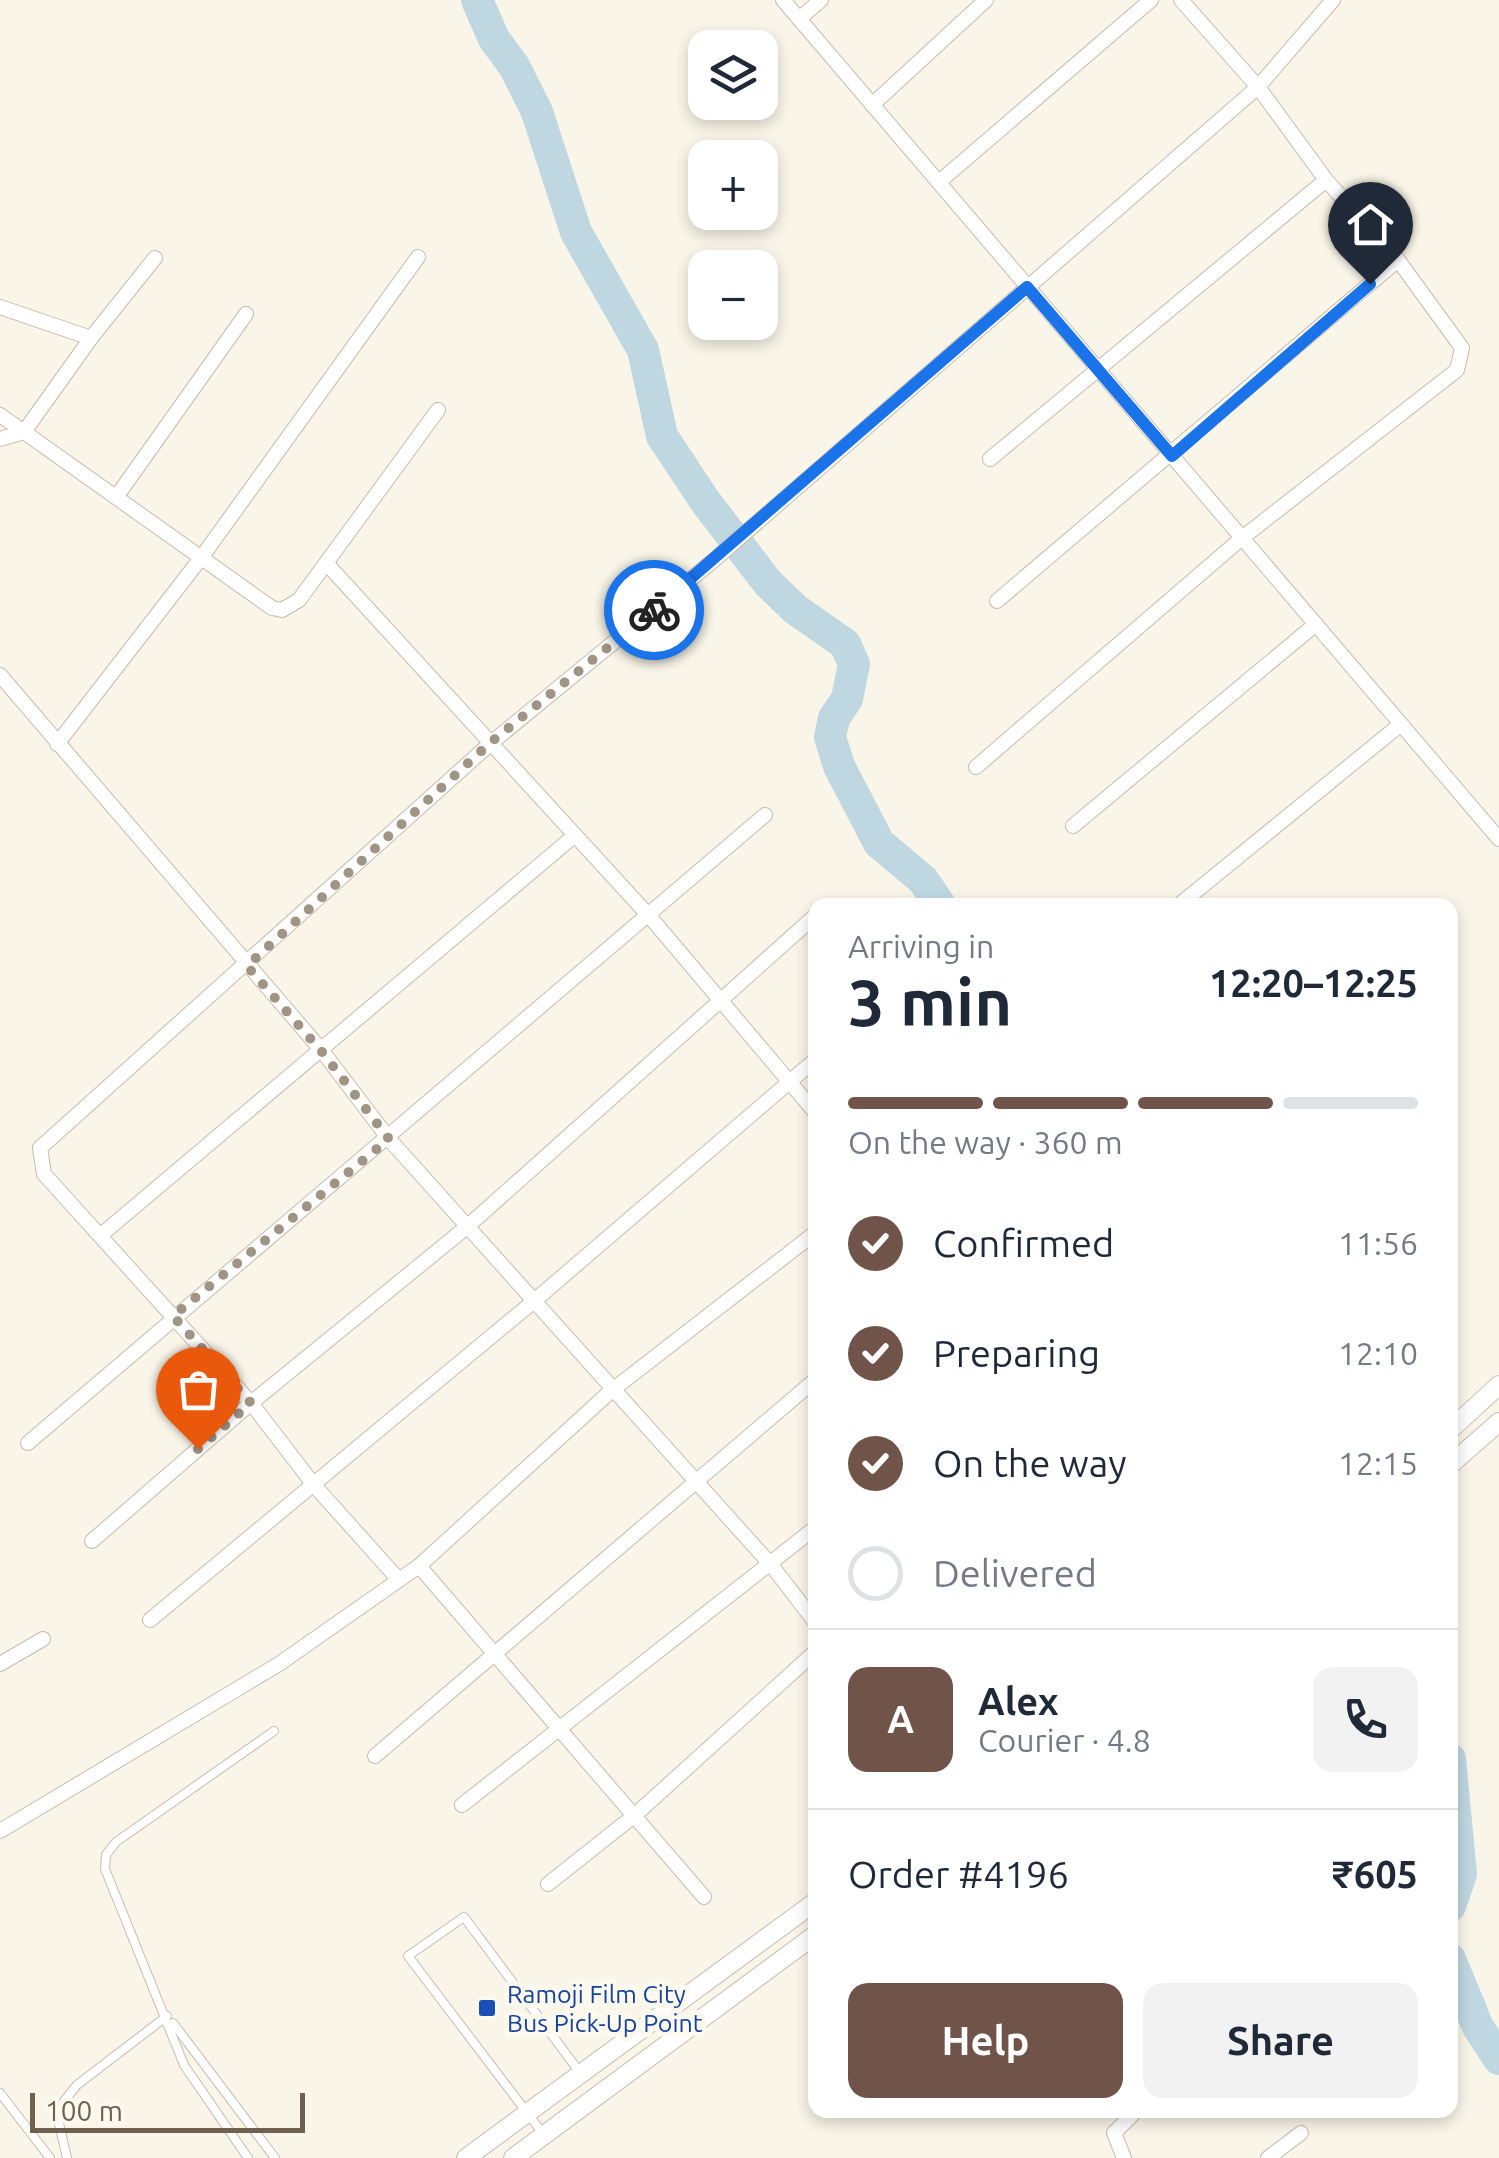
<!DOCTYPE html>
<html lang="en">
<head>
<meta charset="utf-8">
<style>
  body { margin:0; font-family:Ubuntu,sans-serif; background:#f2f2f3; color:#1f2937; height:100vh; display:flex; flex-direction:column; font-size:38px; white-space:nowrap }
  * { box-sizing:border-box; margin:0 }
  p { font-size:32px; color:#747a83 }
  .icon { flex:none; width:55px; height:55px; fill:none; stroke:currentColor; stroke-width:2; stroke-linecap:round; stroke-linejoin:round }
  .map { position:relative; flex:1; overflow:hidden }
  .drawer { position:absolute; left:808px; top:898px; width:650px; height:1220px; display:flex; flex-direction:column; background:#fff; border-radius:20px; box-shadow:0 5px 15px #0003 }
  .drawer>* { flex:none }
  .tools { position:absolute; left:688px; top:30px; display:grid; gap:20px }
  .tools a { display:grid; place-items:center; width:90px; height:90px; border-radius:20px; background:#fff; box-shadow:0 5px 15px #0003; font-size:50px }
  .scale { position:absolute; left:30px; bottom:25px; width:275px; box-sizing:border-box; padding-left:10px; border:5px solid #706050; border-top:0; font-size:28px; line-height:35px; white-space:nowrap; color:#706050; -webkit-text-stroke:8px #fdf9ee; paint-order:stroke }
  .pin { position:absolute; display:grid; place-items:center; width:85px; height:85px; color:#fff; margin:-102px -42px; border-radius:50% 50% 50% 0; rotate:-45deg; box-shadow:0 0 10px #0007 }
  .pin .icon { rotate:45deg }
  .courier { position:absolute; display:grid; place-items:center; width:100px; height:100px; margin:-50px; border:8px solid #1a73e8; border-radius:50%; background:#fff; color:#222; box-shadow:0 2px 12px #0007 }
  .summary em { font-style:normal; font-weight:700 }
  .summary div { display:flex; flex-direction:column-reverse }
  .summary { display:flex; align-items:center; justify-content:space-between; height:170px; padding:0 40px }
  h1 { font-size:65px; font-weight:700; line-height:75px }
  .bar { display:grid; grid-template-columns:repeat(4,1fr); gap:15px 10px; align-content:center; height:120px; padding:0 40px }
  .bar i { height:12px; border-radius:8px; background:#e0e1e3 }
  .bar .active { background:#705449 }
  .bar p { grid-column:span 4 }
  .line { display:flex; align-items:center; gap:25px; padding:0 40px; border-top:2px solid #e0e1e3 }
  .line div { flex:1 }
  .round { display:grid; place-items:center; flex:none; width:105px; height:105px; border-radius:20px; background:#f2f2f3 }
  ol { padding:0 40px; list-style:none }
  li { display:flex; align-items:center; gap:30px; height:110px }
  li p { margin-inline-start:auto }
  li .icon { padding:10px; border-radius:50%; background:#705449; color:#fff; stroke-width:4 }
  li:last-child { color:#747a83 }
  li i { width:55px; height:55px; border:5px solid #e0e1e3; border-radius:50% }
  .primary-button { display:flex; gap:20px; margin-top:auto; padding:20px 40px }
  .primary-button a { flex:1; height:115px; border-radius:20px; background:#705449; color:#fff; font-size:40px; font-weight:700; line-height:115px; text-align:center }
  .primary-button a+a { background:#f2f2f3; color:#1f2937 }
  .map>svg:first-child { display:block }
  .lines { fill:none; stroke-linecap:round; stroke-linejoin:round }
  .river { stroke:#bfd7e1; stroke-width:32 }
  .service-casing { stroke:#c7bcae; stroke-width:10 }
  .minor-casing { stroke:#c7bcae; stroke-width:16 }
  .tertiary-casing { stroke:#c7bcae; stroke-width:20 }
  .service { stroke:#fff; stroke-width:8 }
  .minor { stroke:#fff; stroke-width:14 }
  .tertiary { stroke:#fff; stroke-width:18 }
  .done { stroke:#a09485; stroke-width:10; stroke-dasharray:0 18 }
  .route { stroke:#1a73e8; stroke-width:12 }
  .transit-dot { fill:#1a4fb4; stroke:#fdf9ee; stroke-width:4 }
  .labels { text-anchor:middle; stroke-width:10; stroke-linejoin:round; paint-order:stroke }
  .transit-label { font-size:25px; fill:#164399; stroke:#fdf9ee; text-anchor:start }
</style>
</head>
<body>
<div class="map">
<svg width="1499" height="2158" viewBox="0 0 1499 2158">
  <rect width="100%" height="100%" fill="#f9f5e8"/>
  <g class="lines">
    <g class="river">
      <path d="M477,0L494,39L514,66L537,112L576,232L643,350L662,436L705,501L768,583L795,609L845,644L854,664L847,699L834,718L830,737L839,766L879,843L923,880L940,905"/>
      <path d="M1450,1759L1461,1874L1450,1906"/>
      <path d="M1450,1959L1478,2027L1499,2059"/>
    </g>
    <defs>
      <g id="service">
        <path d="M173,2023L275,2158"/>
        <path d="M0,2093L50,2158"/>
        <path d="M544,2135L408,1956L464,1917L581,2074"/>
        <path d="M67,2158L56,2111L77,2085L167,2016"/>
        <path d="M248,2158L184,2065L105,1869L106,1855L116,1842L274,1731"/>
      </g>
      <g id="minor">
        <path d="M783,0L1499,839"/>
        <path d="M799,19L821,0"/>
        <path d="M872,105L986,0"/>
        <path d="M939,182L1151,0"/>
        <path d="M0,307L91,338"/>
        <path d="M0,415L272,608L282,610L299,600L438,410"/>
        <path d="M0,439L24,432L91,338L155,258"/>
        <path d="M990,459L1326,180"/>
        <path d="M117,496L246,314"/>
        <path d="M327,564L650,917L815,1112"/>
        <path d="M997,601L1398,260"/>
        <path d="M0,675L323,1052L389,1139L772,1566L815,1622"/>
        <path d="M57,744L201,558L418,257"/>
        <path d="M976,767L1242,538L1457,370L1462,348L1398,260L1326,180L1258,87L1181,0"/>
        <path d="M1073,826L1316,624"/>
        <path d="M1179,905L1401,724"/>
        <path d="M101,1235L574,836"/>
        <path d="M28,1443L765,815"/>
        <path d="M92,1541L251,1403L468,1226L815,916"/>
        <path d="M419,1566L704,1897"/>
        <path d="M399,1580L314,1485L251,1403L44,1174L40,1148L491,743L714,560L1258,87L1333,0"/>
        <path d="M150,1620L534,1301L815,1060"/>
        <path d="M0,1664L43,1639"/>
        <path d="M375,1756L815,1380"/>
        <path d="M462,1805L815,1528"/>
        <path d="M0,1831L279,1664L419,1566L611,1391L815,1233"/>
        <path d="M548,1884L635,1815L815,1652"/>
        <path d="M1124,2158L1114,2133L1137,2110"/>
        <path d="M1268,2158L1301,2133"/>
      </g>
      <g id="tertiary">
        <path d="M1450,1430L1499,1385"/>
        <path d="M1450,1465L1499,1422"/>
        <path d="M466,2158L815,1902"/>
        <path d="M513,2158L815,1935"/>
      </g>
    </defs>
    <use href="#service" class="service-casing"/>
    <use href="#minor" class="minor-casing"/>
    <use href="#tertiary" class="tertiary-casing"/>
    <use href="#service" class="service"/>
    <use href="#minor" class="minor"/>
    <use href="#tertiary" class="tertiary"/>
  </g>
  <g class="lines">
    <path class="done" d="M198,1449L251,1403L173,1316L389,1139L322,1052L247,966L490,743L654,610"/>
    <path class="route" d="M654,610L1027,287L1172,456L1370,284"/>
  </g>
  <rect class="transit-dot" x="477" y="1998" width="20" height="20" rx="5"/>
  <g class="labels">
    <g class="transit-label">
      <text x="507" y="2003">Ramoji Film City<tspan x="507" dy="29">Bus Pick-Up Point</tspan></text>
    </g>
  </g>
</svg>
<div class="tools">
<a><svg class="icon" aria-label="layers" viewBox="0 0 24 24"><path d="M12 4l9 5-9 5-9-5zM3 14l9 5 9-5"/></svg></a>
<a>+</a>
<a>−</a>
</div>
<div class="scale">100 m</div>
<div class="pin" style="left:198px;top:1449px;background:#ea580c"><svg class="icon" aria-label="bag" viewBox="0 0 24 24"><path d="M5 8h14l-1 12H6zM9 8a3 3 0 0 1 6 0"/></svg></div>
<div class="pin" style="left:1370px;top:284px;background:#1f2937"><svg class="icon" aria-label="home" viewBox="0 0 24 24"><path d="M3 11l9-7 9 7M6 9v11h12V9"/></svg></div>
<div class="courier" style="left:654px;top:610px"><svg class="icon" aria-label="bike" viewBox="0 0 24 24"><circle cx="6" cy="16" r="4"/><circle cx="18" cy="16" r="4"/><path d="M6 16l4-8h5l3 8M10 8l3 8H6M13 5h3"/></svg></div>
<section class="drawer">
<div class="summary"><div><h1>3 min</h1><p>Arriving in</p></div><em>12:20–12:25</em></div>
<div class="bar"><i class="active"></i><i class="active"></i><i class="active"></i><i></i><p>On the way · 360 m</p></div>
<ol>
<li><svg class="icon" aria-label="check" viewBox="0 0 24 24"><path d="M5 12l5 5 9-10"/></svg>Confirmed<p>11:56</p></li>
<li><svg class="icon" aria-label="check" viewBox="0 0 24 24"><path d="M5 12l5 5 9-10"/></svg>Preparing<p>12:10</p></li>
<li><svg class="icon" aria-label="check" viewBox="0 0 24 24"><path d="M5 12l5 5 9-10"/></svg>On the way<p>12:15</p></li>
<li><i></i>Delivered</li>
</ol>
<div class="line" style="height:180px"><b class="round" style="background:#705449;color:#fff">A</b><div><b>Alex</b><p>Courier · 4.8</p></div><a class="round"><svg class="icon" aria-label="phone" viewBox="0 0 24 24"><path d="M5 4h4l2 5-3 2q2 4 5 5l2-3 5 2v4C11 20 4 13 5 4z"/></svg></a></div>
<div class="line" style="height:130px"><div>Order #4196</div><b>₹605</b></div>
<div class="primary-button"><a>Help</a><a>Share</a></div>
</section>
</div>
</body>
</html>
